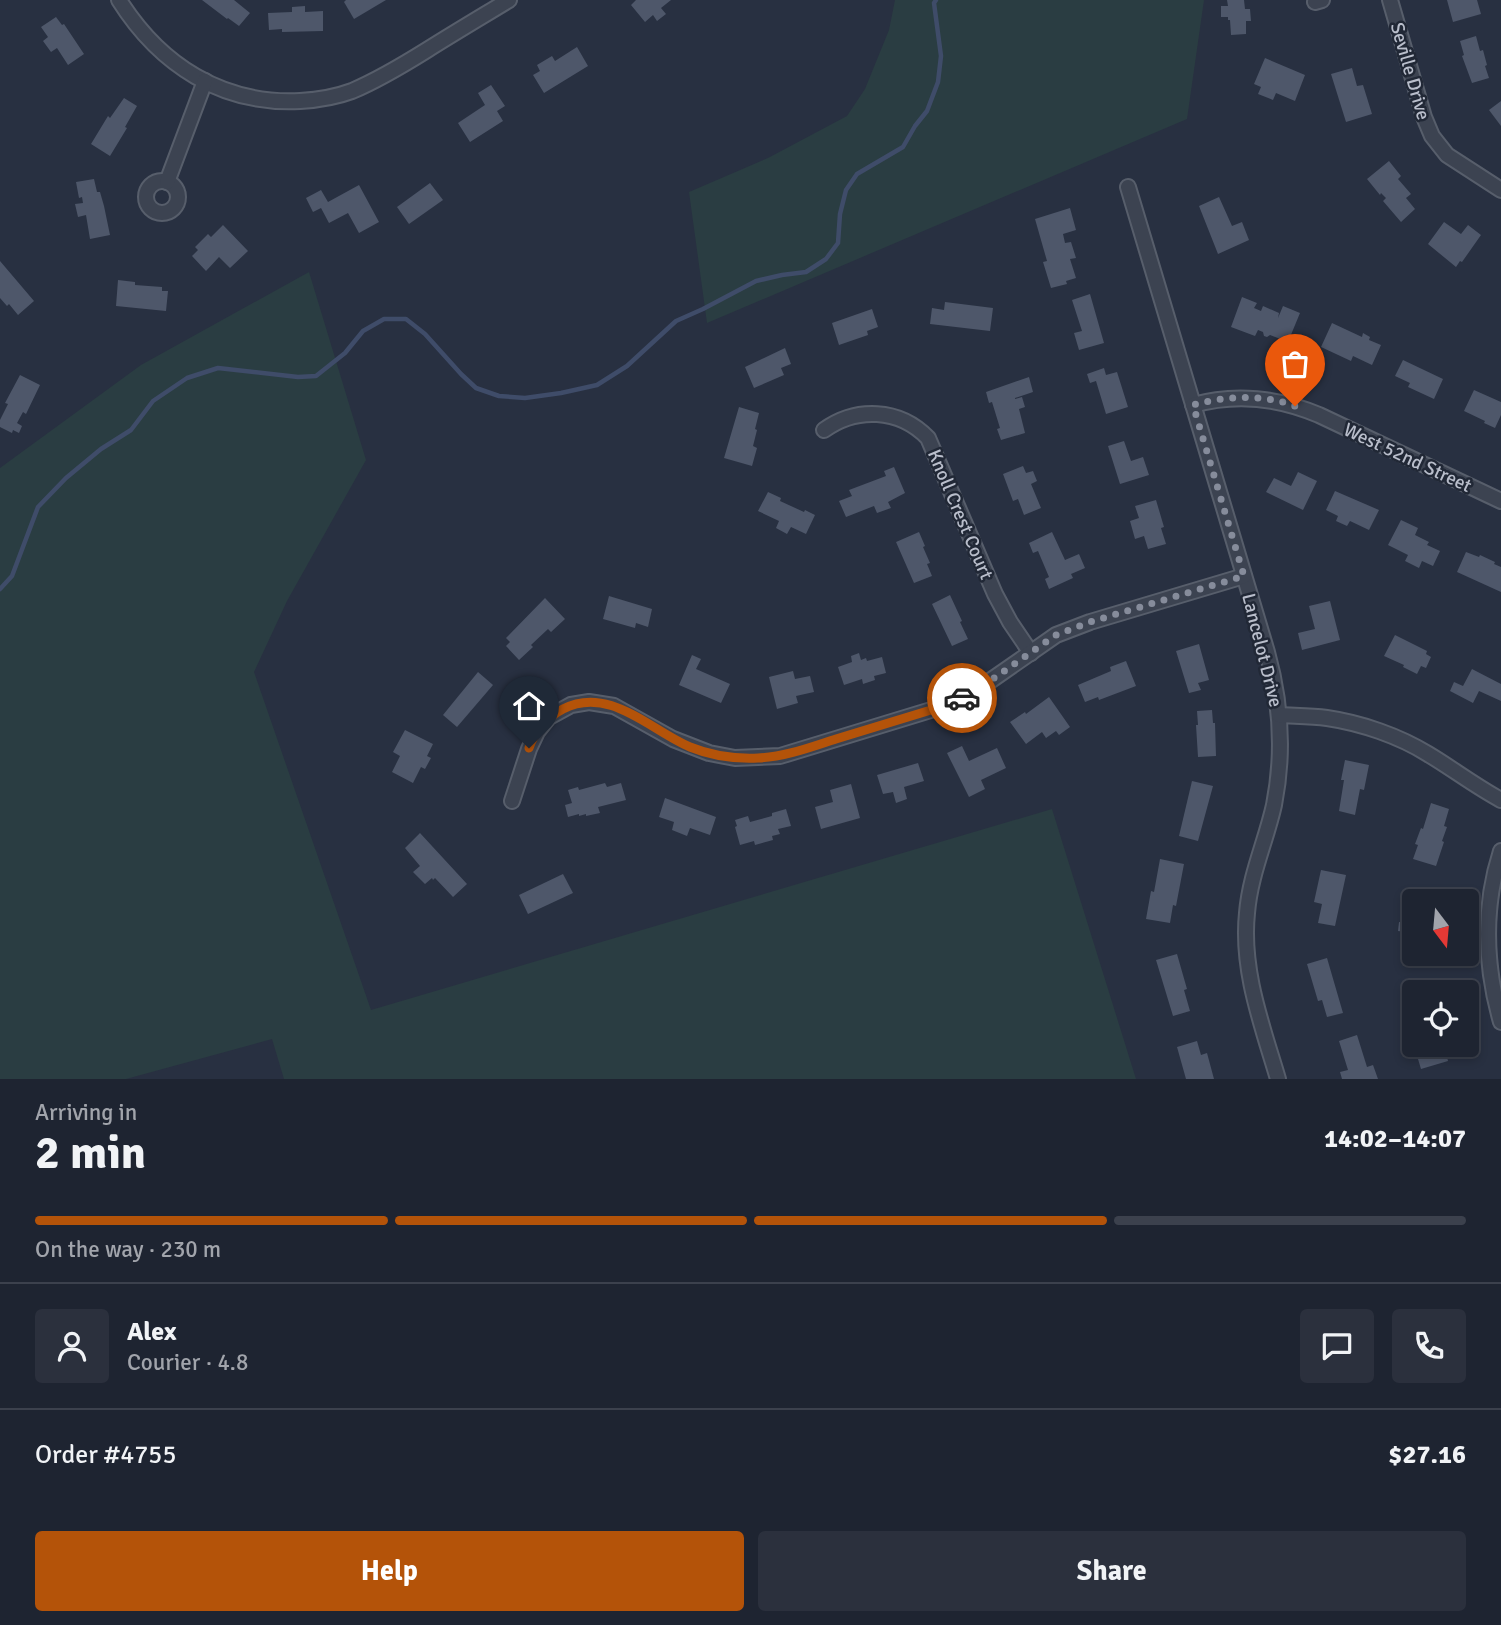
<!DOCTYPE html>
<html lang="en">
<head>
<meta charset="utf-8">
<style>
  body { margin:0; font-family:Signika,sans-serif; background:#2b303d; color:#f1f3f6; height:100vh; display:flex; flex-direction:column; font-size:26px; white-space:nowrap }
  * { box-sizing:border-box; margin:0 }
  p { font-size:23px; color:#a1a4ab }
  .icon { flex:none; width:38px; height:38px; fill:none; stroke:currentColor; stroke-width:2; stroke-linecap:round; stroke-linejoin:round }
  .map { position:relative; height:1079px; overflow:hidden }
  .sheet { display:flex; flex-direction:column; background:#1e2431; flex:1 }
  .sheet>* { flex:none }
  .needle { width:46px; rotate:164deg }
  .buttons { position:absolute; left:1402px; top:889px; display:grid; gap:14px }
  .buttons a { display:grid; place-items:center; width:77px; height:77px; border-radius:7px; background:#1e2431; box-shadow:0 4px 10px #0003,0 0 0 2px #3c414d; font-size:35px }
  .pin { position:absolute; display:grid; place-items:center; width:60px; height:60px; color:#fff; margin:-72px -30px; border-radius:50% 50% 50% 0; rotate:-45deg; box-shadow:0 0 7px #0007 }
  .pin .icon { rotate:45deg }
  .courier { position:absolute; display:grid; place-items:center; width:70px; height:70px; margin:-35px; border:5px solid #b45309; border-radius:50%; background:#fff; color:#222; box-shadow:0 2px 9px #0007 }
  .summary em { font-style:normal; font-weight:700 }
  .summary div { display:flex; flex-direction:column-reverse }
  .summary { display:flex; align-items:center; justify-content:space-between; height:119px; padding:0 35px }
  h1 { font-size:46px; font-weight:700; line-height:52px }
  .bar { display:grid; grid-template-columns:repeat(4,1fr); gap:10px 7px; align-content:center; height:84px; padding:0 35px }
  .bar i { height:9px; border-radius:5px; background:#3c414d }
  .bar .current { background:#b45309 }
  .bar p { grid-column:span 4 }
  .line { display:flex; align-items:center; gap:18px; padding:0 35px; border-top:2px solid #3c414d }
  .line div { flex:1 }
  .round { display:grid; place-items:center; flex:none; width:74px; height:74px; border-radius:7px; background:#2b303d }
  .action { display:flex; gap:14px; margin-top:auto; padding:14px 35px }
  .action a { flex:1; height:80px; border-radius:7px; background:#b45309; color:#fff; font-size:28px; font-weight:700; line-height:80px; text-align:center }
  .action a+a { background:#2b303d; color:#f1f3f6 }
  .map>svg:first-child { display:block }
  .green { fill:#2a3d42 }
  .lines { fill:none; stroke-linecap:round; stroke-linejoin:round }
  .stream { stroke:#3f4c69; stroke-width:4.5 }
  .building { fill:#4e576a }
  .minor-casing { stroke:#575e6b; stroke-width:18 }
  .minor { stroke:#3c4351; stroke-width:14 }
  .done { stroke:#868c9b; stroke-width:7; stroke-dasharray:0 12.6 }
  .route { stroke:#b45309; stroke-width:9 }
  .labels { text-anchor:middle; stroke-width:5; stroke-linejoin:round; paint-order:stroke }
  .street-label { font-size:19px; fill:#b9becb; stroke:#212836 }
</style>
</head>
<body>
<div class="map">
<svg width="1501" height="1079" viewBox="0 0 1501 1079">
  <rect width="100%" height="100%" fill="#283041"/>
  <g class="green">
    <path d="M895,0H1204L1187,119L707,323L689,192L768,158L847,116L865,89L889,30Z"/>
    <path d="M309,272L366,460L287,601L254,672L371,1010L1052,809L1136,1079H284L272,1039L126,1079H0V468L141,365Z"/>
  </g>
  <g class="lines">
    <path class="stream" d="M0,589L12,576L38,507L66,478L101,449L131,430L153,401L187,378L218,368L298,377L316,376L345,353L363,331L384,319H406L425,334L461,374L476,388L499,396L525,398L561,393L597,385L627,366L676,321L703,309L756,281L782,275L806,272L826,259L838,243L840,214L846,190L857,174L903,147L915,126L927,111L938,82L941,56L934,3L936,0"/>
  </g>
  <g class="building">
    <path d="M202,0H234L250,13L239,26L228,18L227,19Z"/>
    <path d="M346,0H386L354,19L344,2Z"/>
    <path d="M636,0H671L661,8L666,14L657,21L653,15L645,22L631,5Z"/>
    <path d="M1227,0H1244L1245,9H1250L1251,21H1246V34L1231,35L1230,20H1228V17H1221V6H1228Z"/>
    <path d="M1447,0H1477L1481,14L1453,22Z"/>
    <path d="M305,6V12L323,11V31L282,32V29L269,30L268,13L292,12V7Z"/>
    <path d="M56,17L62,25L64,24L84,54L68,65L57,48L51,52L43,41L48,37L41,27Z"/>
    <path d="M1476,36L1480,51L1483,50L1487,65L1485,66L1489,78L1472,83L1462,56L1464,55L1460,41Z"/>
    <path d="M577,47L588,66L544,93L533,75L540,71L537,65L552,56L555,61Z"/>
    <path d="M1265,58L1305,75L1295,101L1276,93L1273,100L1258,94L1261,87L1254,84Z"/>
    <path d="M1352,68L1357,86L1363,85L1372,114L1346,122L1331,74Z"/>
    <path d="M491,85L505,106L497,111L503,121L470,142L458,123L485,105L478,93Z"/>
    <path d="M124,98L137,106L125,127L127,128L110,156L91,144L108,116L110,118Z"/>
    <path d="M1501,101V126L1489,110Z"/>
    <path d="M1389,161L1401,176L1398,179L1411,194L1406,198L1415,209L1401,222L1383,201L1386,198L1381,193L1380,195L1367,179Z"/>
    <path d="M94,179L97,192H100L104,206L110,235L90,239L86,215L78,217L75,204L83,203L82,197L79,198L76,182Z"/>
    <path d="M430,183L443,200L409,224L397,207Z"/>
    <path d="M359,185L379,222L359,233L348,213L329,223L321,208L313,212L306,198L321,190L328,202Z"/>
    <path d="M1219,197L1232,226L1242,222L1249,240L1218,254L1199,206Z"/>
    <path d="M1070,208L1076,230L1063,234L1065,243L1071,242L1076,258L1070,259L1076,278L1066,281L1067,284L1051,288L1043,262L1047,261L1035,219Z"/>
    <path d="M1444,222L1461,234L1468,225L1481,235L1462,262L1460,261L1456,267L1428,244Z"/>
    <path d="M223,225L248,251L230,268L219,257L206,271L192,256L198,250L195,247L208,234L211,237Z"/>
    <path d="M0,261L34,301L18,315L9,304L7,306L0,298Z"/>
    <path d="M118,280L135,282V285L162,287V291H168L166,311L116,306Z"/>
    <path d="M1090,294L1104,343L1079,350L1074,333L1082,331L1072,300Z"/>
    <path d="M1242,297L1257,303L1254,308L1261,311L1263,306L1279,313L1278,318L1283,306L1300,313L1288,342L1270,335L1267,337L1264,336L1263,332L1258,330L1255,336L1231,327Z"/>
    <path d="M945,302L993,308L990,331L930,324L932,308L944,310Z"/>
    <path d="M872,309L878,327L867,331L868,335L839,345L832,323Z"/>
    <path d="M1332,323L1362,337L1363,333L1370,337L1369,340L1381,345L1372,365L1353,356L1351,361L1321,347Z"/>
    <path d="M785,348L791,364L781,368L784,375L754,388L745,367Z"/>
    <path d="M1403,360L1443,379L1434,399L1408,387L1410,383L1395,376Z"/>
    <path d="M1104,368L1106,375L1117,372L1128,407L1106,414L1096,381L1090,383L1087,374Z"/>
    <path d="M20,375L40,385L26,414L23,412L17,423L22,426L19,433L13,430L12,433L0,427V420L8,404L5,403Z"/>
    <path d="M1029,377L1033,392L1015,398V399L1022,397L1025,407L1019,409L1025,433L1001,440L997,429L1000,428L992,402L989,403L986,392Z"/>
    <path d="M1474,390L1501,402V415L1495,428L1484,423L1485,421L1464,411Z"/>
    <path d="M739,407L759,413L755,429L757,430L753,446L757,448L752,466L724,458Z"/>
    <path d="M1124,441L1131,461L1143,457L1149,475L1120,484L1108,446Z"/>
    <path d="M1023,466L1026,473L1033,471L1037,481L1031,484L1041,508L1024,515L1018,499L1013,501L1003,474Z"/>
    <path d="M894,467L905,493L888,502L891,508L877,513L874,506L846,517L839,501L852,496L849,490L886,476L884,471Z"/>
    <path d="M1298,472L1317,481L1303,510L1266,492L1274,478L1291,486Z"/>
    <path d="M1335,491L1379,510L1369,530L1350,521L1347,526L1336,521L1338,516L1326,510Z"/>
    <path d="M768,492L781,498L780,501L804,512L805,510L815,515L806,534L791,527L787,534L776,528L779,521L758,511Z"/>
    <path d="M1156,500L1164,527L1161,528L1166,544L1148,549L1144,536L1135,539L1130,521L1139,518L1135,506Z"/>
    <path d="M1401,520L1418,528L1415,535L1429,542L1427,545L1440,551L1433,566L1422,561L1419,568L1405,561L1408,555L1388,545Z"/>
    <path d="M919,532L925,546L923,547L930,563L927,564L932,576L914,583L896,542Z"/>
    <path d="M1052,532L1065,560L1079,554L1085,568L1071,574L1073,578L1049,589L1045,579L1049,577L1038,551L1033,553L1029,543Z"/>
    <path d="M1466,552L1479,557L1480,555L1495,562L1494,564L1501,567V592L1457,572Z"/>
    <path d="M950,595L962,621L960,622L968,639L952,646L932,604Z"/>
    <path d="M609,596L652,609L648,627L636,623L635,628L603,619Z"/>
    <path d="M545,598L565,619L551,632L548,629L531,645L533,647L519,660L506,646L510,642L506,638Z"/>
    <path d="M1330,601L1340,640L1302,650L1298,633L1315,629L1309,606Z"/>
    <path d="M1395,635L1427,651L1426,654L1431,657L1426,668L1421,666L1417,674L1403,667L1404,665L1384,656Z"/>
    <path d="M1199,644L1209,680L1198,683L1201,690L1189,693L1176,651Z"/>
    <path d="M859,653L861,660L866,658L867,661L882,657L886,673L874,676L875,680L863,684L862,679L844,685L838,667L852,662L851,656Z"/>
    <path d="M692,655L701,659L696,669L730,684L721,703L679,685Z"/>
    <path d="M1126,661L1136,686L1099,700L1098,697L1085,702L1078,685L1111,671L1110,667Z"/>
    <path d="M1472,669L1501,684V701L1479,691L1473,703L1450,691L1454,682L1463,686Z"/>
    <path d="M793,671L795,679L810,676L814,692L796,696L798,703L777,709L769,677Z"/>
    <path d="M478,672L493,685L457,727L443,715Z"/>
    <path d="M1049,697L1070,727L1059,735L1056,731L1046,738L1042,732L1026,744L1010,722L1025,712L1026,714Z"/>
    <path d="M1212,710L1213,723H1215L1216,756L1198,757L1196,725H1198L1197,711Z"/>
    <path d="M405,730L433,744L427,756L431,758L425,769L421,767L413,783L392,772L400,756L393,752Z"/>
    <path d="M962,746L969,761L997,748L1006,768L981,780L985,789L969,797L947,753Z"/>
    <path d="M1345,760L1369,765L1364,790L1360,789L1355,815L1339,811L1344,780H1341Z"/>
    <path d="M918,763L924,781L904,787L907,799L896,803L893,792L883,794L877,775Z"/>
    <path d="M1192,781L1213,786L1198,841L1179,836Z"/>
    <path d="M605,783L607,787L621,783L626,800L598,807L600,813L586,816V814L579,816V814L568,817L565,805L572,803L568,790L578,787L579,790Z"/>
    <path d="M851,784L860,818L821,829L815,807L833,802L830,790Z"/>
    <path d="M665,798L716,817L710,835L690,828L687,836L672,830L674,822L659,817Z"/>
    <path d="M1431,803L1449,809L1444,826L1447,827L1442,841L1444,842L1436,866L1413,859L1418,845L1415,844L1421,828L1423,829Z"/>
    <path d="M786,809L791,826L778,829L780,834L772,836L773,840L755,845L754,841L740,845L735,827L737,826L735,820L748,816L750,822L772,816V813Z"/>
    <path d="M420,833L467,884L453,897L435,878L433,880L432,878L425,884L413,872L420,866L405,848Z"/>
    <path d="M1160,859L1184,864L1176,906L1173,905L1170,923L1146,919L1151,891L1154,892Z"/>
    <path d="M1321,870L1346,875L1335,926L1318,923L1322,904L1314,902Z"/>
    <path d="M563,874L573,893L528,914L519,895Z"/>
    <path d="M1409,903H1414V952H1404L1406,932L1398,931L1399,922L1407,923Z"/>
    <path d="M1177,954L1187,989L1184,990L1190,1011L1173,1016L1156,960Z"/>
    <path d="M1327,958L1343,1013L1327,1017L1322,1000L1318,1001L1307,964Z"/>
    <path d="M1414,1022V1045H1444L1448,1061L1421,1069L1415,1049L1407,1051L1403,1036L1410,1034L1407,1024Z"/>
    <path d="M1357,1035L1367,1067L1373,1065L1378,1079H1342L1340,1072L1348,1070L1339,1041Z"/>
    <path d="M1197,1041L1201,1055L1207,1053L1214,1079H1186L1177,1047Z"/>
  </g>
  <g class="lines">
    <defs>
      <g id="minor">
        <path d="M119,0C160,65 222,105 300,101C317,100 336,97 352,91C378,80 403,65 427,50C454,33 481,17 509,0"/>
        <path d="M1390,0L1424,117L1432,136L1447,155L1501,190"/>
        <path d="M1315,2L1322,0"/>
        <circle cx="162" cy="197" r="16"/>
        <path d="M167,182L205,81"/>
        <path d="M1128,187L1267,652C1281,702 1284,754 1274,805C1266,841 1250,875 1247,913C1241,970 1262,1025 1278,1079"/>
        <path d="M1193,405C1235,393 1279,398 1319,415L1501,501"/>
        <path d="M824,430C856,407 899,408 928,438L995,594L1010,622L1031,653"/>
        <path d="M1279,715C1295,716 1311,716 1327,718C1361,723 1399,736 1428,754C1453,769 1475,786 1501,800"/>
        <path d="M512,801L529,749L537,732L549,717L571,705L589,702L614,706L673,739L709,753L735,758L780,756L944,706L977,690L1056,635L1090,622L1244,576"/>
        <path d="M1501,851C1483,907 1485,966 1501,1022"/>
      </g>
    </defs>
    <use href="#minor" class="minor-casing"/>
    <use href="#minor" class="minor"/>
  </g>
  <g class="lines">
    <path class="done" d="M962,698L977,690L1056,635L1090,622L1244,576L1193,405C1224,396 1264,394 1295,406"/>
    <path class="route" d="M529,748C535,731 546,718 563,709C609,685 650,730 690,747C712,756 735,759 758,758C785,757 811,747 836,739C872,728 908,717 944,706L962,698"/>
  </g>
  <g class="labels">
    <g class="street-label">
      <text transform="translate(1411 71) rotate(74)" y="7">Seville Drive</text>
      <text transform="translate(1408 457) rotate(25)" y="7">West 52nd Street</text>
      <text transform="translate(961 514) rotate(67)" y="7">Knoll Crest Court</text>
      <text transform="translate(1263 650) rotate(76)" y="7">Lancelot Drive</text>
    </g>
  </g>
</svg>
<div class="buttons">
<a><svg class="needle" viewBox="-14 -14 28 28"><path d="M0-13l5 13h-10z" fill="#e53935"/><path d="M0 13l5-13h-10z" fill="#a1a4ab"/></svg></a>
<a><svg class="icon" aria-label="locate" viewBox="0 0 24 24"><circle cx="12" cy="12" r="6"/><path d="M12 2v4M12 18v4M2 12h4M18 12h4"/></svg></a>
</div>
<div class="pin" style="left:1295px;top:406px;background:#ea580c"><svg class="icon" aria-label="bag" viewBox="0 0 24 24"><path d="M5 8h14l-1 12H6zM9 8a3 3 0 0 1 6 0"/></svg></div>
<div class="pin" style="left:529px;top:748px;background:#1f2937"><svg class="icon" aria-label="home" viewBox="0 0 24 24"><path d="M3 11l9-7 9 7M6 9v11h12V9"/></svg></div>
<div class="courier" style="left:962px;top:698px"><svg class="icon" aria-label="car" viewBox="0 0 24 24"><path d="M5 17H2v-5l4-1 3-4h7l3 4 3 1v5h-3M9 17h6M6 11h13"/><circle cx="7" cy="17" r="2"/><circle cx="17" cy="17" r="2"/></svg></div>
</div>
<section class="sheet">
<div class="summary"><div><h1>2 min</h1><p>Arriving in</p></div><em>14:02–14:07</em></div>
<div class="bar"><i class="current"></i><i class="current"></i><i class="current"></i><i></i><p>On the way · 230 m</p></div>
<div class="line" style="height:126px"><a class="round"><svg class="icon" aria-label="person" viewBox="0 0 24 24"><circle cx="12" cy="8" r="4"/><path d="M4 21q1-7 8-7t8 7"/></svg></a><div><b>Alex</b><p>Courier · 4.8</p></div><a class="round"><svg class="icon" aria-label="chat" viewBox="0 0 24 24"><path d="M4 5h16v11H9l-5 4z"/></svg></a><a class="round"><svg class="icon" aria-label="phone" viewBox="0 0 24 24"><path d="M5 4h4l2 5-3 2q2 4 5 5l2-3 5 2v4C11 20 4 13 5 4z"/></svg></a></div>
<div class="line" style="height:91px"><div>Order #4755</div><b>$27.16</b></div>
<div class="action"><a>Help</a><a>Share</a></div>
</section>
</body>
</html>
